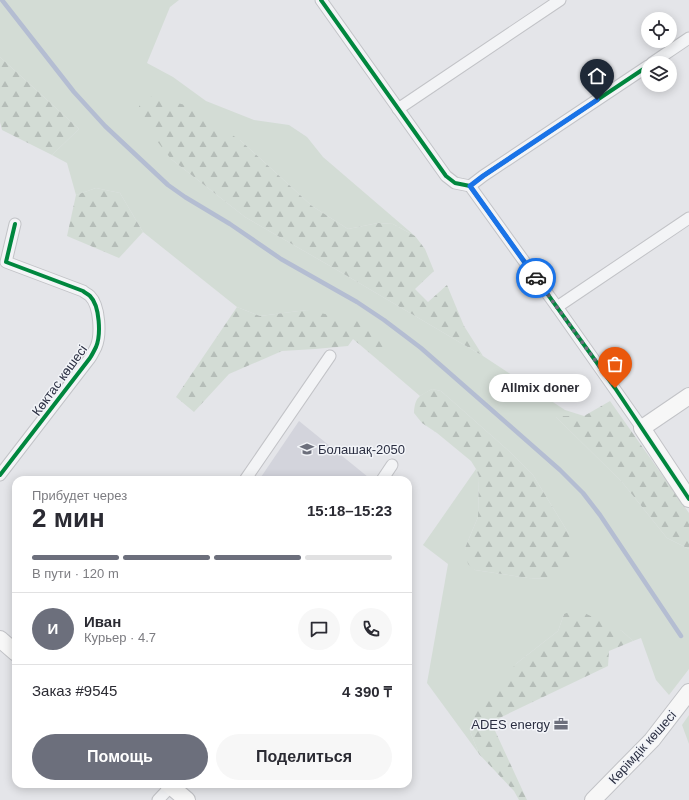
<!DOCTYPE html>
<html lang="ru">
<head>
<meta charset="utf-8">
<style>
  body { margin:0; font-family:Arial,sans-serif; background:#f7f7f7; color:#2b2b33; height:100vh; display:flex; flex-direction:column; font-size:15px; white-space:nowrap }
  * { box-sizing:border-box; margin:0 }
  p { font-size:13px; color:#7c7c81 }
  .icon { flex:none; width:22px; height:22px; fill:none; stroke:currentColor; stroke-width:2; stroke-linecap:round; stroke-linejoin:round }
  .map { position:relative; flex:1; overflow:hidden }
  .sheet { position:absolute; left:12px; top:476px; width:400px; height:312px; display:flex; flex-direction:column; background:#fff; border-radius:12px; box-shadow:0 2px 10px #0003 }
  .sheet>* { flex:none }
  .tools { position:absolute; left:641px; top:12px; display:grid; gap:8px }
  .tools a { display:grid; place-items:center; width:36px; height:36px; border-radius:50%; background:#fff; box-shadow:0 2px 10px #0003; font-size:20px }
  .pin { position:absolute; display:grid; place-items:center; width:34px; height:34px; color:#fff; margin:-41px -17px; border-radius:50% 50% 50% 0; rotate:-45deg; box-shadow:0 0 4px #0007 }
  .pin .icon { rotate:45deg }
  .courier { position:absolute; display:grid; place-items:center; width:40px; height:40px; margin:-20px; border:3px solid #1a73e8; border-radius:50%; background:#fff; color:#222; box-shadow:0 1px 5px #0007 }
  .bubble { position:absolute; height:28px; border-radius:14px; background:#fff; box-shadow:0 2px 10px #0003; font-size:13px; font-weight:800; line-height:28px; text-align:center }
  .overview em { font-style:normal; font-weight:800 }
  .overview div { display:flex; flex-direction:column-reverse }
  .overview { display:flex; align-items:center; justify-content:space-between; height:68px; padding:0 20px }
  h1 { font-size:26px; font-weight:800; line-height:30px }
  .bar { display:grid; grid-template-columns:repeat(4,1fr); gap:6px 4px; align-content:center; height:48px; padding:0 20px }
  .bar i { height:5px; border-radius:3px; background:#e1e1e2 }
  .bar .current { background:#6c6f7c }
  .bar p { grid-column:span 4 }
  .line { display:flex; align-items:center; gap:10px; padding:0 20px; border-top:1px solid #e1e1e2 }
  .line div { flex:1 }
  .round { display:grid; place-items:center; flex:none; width:42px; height:42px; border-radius:21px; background:#f7f7f7 }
  .button { display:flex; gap:8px; margin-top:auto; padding:8px 20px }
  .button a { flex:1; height:46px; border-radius:24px; background:#6c6f7c; color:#fff; font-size:16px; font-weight:800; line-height:46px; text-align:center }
  .button a+a { background:#f7f7f7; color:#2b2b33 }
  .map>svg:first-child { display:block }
  .built { fill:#d3d4dc }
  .grass { fill:#d3dcd5 }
  .forest { fill:url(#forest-firs) }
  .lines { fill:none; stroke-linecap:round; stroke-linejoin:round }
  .stream { stroke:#b4bdd2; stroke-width:4.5 }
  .street-casing { stroke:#c2c3c7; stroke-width:13 }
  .secondary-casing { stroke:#c2c3c7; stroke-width:18 }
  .street { stroke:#f3f4f6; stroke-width:11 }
  .secondary { stroke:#f7f7f7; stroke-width:16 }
  .cycleway-casing { stroke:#f2f4f8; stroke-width:6 }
  .cycleway { stroke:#00873e; stroke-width:4 }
  .done { stroke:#6c6f7c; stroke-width:4; stroke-dasharray:0 7.2 }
  .route { stroke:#1a73e8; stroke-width:5 }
  .labels { text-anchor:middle; stroke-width:3; stroke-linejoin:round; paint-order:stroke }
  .street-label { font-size:13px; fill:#2b2f42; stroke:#f2f4f8 }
  .poi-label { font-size:13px; fill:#2b2f42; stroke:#f2f4f8; text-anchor:start }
</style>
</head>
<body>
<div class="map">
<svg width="689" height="800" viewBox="0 0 689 800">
  <defs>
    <pattern id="forest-firs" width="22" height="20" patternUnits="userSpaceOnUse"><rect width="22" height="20" fill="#d3dcd5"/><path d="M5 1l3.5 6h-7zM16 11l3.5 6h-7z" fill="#b5bdb8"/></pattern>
  </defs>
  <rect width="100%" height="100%" fill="#e4e5e9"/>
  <path class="built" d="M299,421L368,477L366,480H259Z"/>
  <g class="grass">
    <path d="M0,0H179L170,7L147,63L173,77L206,101L254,120L289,125L307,137L323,157L415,236L393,224L378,223L348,229L312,206L240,140L171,159L245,217L337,270L483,356L565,410L584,416L556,417L622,482L667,538L689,549V669L669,695L656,680L641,638L633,641L622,631L564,614L558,631L517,663L470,731L479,754L427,683L448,564L423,545L476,469L479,477L478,517L465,548L475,570L528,578L547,579L569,534L533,475L510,452L441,391L432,389L420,396L385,366V350L307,310L260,316L237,307L143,232L120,193L96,188L76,195L67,163L52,155L79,129L0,57Z"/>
    <path d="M689,715V744L682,725Z"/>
  </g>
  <g class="forest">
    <path d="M0,57L79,129L52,155L2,130L0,122Z"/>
    <path d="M152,96L185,105L240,140L312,206L348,229L378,223L393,224L415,236L425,249L434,271L415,289L428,302L447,285L464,326L483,356L337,270L245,217L171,159L139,118V106Z"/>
    <path d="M96,188L120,193L143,232L119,258L67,236L76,195Z"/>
    <path d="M237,307L260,316L307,310L361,322L380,337L385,350V366L353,339L348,346L315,349L282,351L229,374L194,412L176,397Z"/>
    <path d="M432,389L441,391L510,452L533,475L569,534L573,550L568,565L563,574L547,579L528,578L475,570L468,564L465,548L478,517L479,477L476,469L471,461L437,433L422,423L414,413C415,397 419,396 432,389Z"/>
    <path d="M610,401L689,513V549L667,538L622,482L555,416H584Z"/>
    <path d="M576,609L622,631L633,641L609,651L608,666L491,722L527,800H519L514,791L479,754L470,731L477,707L517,663L558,631L564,614Z"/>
  </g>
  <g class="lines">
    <path class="stream" d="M2,0L74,92L105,126L168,185L185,197L230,224L281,259L357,302L384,320L421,348L560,470L583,493L600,515L681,636"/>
    <defs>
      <g id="street">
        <path d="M321,0L446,176L455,183L470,186L557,307L642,428"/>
        <path d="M652,63L689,38"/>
        <path d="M398,109L560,0"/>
        <path d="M470,186L483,176L648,66"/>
        <path d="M557,307L689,218"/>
        <path d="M0,475L90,358C92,355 94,351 96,347C101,335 100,306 90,296C88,294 85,293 83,291L6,262L15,224"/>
        <path d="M245,480L330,356"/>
        <path d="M382,480L392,465"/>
        <path d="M158,800L173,784"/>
      </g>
      <g id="secondary">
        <path d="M689,396L642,428L689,499"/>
        <path d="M0,639L16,653"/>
        <path d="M168,784L187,800"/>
        <path d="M593,800L652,740L689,692"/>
      </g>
    </defs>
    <use href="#street" class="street-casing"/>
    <use href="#secondary" class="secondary-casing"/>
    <use href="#street" class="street"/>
    <use href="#secondary" class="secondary"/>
    <defs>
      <g id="cycleway">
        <path d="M321,0L446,176L455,183L470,186L615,388L689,499"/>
        <path d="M470,186L483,176L648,66"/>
        <path d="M0,475L90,358C92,355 94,351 96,347C101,335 100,306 90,296C88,294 85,293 83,291L6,262L15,224"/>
      </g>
    </defs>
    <use href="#cycleway" class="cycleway-casing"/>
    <use href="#cycleway" class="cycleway"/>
  </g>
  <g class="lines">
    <path class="done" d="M536,278L615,388"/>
    <path class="route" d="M536,278L470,186L483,176L597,100"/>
  </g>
  <defs>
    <symbol id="school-bare" viewBox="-9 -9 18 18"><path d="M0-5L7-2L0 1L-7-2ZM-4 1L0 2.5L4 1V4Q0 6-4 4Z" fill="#6c6f7c" stroke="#f2f4f8" stroke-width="2.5" paint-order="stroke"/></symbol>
    <symbol id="office-bare" viewBox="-9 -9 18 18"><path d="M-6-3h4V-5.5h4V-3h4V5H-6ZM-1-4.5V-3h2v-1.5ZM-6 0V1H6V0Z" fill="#6c6f7c" stroke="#f2f4f8" stroke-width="2.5" paint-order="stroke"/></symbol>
  </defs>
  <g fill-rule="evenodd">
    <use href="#school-bare" x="297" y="439" width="20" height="20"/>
    <use href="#office-bare" x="551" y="714" width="20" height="20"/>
  </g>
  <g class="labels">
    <g class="street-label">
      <text transform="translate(59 380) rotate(-54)" y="5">Көктас көшесі</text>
      <text transform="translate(642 747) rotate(-48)" y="5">Көрімдік көшесі</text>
    </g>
    <g class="poi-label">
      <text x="318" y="454">Болашақ-2050</text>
      <text x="550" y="729" text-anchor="end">ADES energy</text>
    </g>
  </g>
</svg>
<div class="tools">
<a><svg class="icon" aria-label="locate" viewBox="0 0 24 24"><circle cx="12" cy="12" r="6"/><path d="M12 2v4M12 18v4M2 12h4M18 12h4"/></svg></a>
<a><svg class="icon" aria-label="layers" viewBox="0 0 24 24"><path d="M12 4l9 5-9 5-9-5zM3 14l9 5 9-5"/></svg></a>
</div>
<div class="pin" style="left:615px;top:388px;background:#ea580c"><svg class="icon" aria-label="bag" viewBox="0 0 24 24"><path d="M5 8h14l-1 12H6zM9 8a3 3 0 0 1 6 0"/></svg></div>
<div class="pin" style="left:597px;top:100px;background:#1f2937"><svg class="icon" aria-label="home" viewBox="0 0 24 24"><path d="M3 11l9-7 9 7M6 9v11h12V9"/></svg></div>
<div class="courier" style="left:536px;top:278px"><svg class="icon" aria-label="car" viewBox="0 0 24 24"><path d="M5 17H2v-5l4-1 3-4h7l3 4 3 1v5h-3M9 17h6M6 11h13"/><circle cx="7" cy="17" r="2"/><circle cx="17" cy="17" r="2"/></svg></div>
<div class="bubble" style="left:489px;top:374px;width:102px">Allmix doner</div>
<section class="sheet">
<div class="overview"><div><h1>2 мин</h1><p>Прибудет через</p></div><em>15:18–15:23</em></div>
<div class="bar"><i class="current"></i><i class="current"></i><i class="current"></i><i></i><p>В пути · 120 m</p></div>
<div class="line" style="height:72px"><b class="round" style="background:#6c6f7c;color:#fff">И</b><div><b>Иван</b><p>Курьер · 4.7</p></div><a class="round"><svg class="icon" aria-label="chat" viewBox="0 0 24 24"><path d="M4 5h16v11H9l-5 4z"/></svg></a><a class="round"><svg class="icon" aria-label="phone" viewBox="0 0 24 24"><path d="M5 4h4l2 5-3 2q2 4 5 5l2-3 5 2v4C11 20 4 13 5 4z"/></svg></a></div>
<div class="line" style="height:52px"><div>Заказ #9545</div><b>4 390 ₸</b></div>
<div class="button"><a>Помощь</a><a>Поделиться</a></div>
</section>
</div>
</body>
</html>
